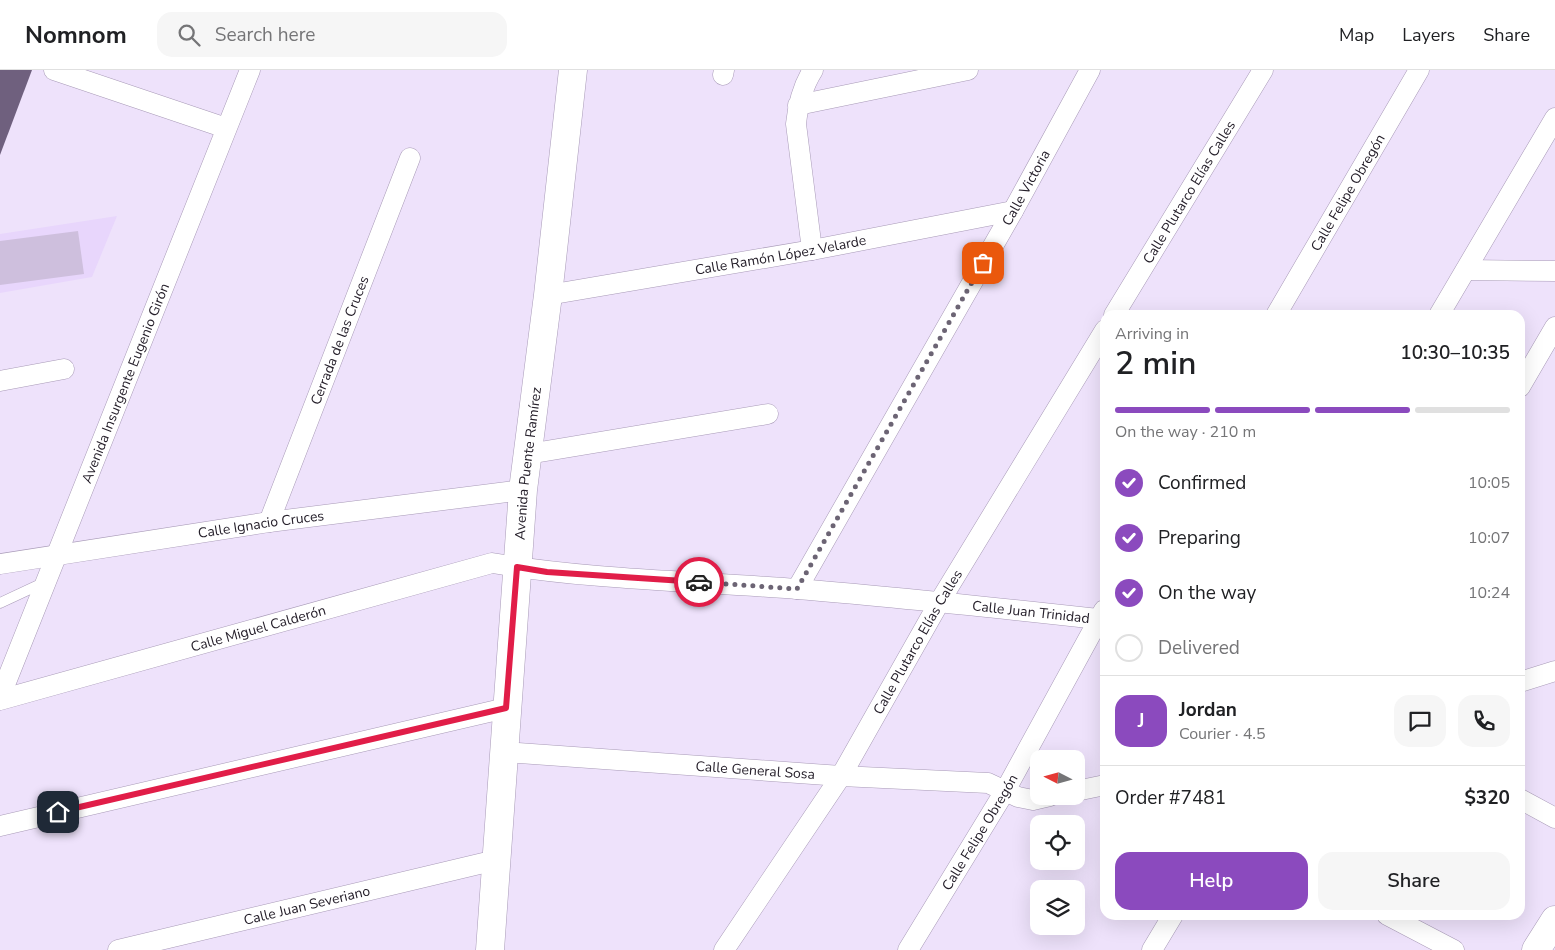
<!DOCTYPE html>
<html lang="en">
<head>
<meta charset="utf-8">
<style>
  body { margin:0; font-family:"Nunito Sans",sans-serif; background:#f6f6f6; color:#202124; height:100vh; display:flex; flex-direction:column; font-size:19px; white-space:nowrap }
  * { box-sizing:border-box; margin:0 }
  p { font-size:16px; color:#757577 }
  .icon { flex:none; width:28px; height:28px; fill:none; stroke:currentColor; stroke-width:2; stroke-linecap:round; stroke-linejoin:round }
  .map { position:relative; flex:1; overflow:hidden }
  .details { position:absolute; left:1100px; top:240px; width:425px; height:610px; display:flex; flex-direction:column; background:#fff; border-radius:15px; box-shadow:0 5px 20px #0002 }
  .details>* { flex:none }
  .needle { width:32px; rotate:276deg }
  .tools { position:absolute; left:1030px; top:680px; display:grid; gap:10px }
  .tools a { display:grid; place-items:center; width:55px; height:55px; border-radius:10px; background:#fff; box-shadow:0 5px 20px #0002; font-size:25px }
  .pin { position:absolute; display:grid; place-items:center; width:42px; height:42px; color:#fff; margin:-21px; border-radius:10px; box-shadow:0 2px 8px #0006 }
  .courier { position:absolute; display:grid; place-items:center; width:50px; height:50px; margin:-25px; border:4px solid #e11d48; border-radius:50%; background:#fff; color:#222; box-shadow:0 1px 6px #0007 }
  .summary em { font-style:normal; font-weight:600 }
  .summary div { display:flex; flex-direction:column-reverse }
  .summary { display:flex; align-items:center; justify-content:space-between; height:85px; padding:0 15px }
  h1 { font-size:32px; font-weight:600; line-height:38px }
  .bar { display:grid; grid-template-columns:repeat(4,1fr); gap:8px 5px; align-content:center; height:60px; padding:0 15px }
  .bar i { height:6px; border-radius:4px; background:#e0e0e0 }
  .bar .current { background:#8b4abe }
  .bar p { grid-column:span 4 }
  .line { display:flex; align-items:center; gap:12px; padding:0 15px; border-top:1px solid #e0e0e0 }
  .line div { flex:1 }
  .round { display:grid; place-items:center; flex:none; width:52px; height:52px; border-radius:15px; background:#f6f6f6 }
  ol { padding:0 15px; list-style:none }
  li { display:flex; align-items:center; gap:15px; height:55px }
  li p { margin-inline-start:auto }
  li .icon { padding:5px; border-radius:50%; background:#8b4abe; color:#fff; stroke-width:4 }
  li:last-child { color:#757577 }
  li i { width:28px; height:28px; border:2px solid #e0e0e0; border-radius:50% }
  .button { display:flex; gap:10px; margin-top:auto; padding:10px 15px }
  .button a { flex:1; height:58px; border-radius:15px; background:#8b4abe; color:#fff; font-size:20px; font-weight:600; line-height:58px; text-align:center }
  .button a+a { background:#f6f6f6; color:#202124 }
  header { display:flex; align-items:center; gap:30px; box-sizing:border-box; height:70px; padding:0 25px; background:#fff; border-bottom:1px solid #e0e0e0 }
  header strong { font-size:24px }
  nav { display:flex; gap:28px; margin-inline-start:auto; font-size:18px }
  .search { width:350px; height:45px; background:#f6f6f6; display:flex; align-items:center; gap:12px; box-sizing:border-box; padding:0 18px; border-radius:15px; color:#757577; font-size:19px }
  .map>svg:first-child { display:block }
  .built { fill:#e8d6fc }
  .green { fill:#cebfdd }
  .building { fill:#6f607e }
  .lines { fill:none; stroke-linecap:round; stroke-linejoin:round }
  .lane-casing { stroke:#a89ab7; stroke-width:11 }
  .street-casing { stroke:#a89ab7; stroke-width:21 }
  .secondary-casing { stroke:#a89ab7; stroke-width:29 }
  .lane { stroke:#fff; stroke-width:10 }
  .street { stroke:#fff; stroke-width:20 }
  .secondary { stroke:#fff; stroke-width:28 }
  .done { stroke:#6c6474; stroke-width:5; stroke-dasharray:0 9 }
  .route { stroke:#e11d48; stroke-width:6 }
  .labels { text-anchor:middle; stroke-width:5; stroke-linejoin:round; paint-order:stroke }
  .street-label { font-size:14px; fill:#26202b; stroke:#f8f2ff }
</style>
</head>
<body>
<header>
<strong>Nomnom</strong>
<div class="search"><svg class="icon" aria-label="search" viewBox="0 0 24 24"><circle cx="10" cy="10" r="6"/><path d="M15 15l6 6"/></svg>Search here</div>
<nav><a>Map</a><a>Layers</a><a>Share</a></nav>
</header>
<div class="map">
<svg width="1555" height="880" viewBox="0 0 1555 880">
  <rect width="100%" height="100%" fill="#eee2fb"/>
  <path class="built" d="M117,146L92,207L0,223V164Z"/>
  <path class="green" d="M78,161L84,204L0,215V171Z"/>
  <path class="building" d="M0,0H32L0,85Z"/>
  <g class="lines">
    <defs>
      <path id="lane" d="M0,533L45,512"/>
      <g id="street">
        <path d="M54,0L226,58"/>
        <path d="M723,5L724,0"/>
        <path d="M798,35L968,0"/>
        <path d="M812,180L796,54C798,34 802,17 813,0"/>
        <path d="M1466,200L1555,201"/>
        <path id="s1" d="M548,225L812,180L1013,141"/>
        <path id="s2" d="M1114,245L1263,0"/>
        <path id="s3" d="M1276,245L1419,0"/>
        <path d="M1439,245L1555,48"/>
        <path d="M0,311L64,299"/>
        <path d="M1520,317L1555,257"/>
        <path d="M528,384L768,344"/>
        <path id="s4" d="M269,452L410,88"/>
        <path id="s5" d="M0,494L269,452L523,420"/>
        <path id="s6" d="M797,519L1013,141L1090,0"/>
        <path d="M1520,612L1555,601"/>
        <path id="s7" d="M0,627L250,0"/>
        <path id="s8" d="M0,630L492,493C593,510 695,511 797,519C898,527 998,538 1098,549"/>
        <path id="s9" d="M504,682L841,706L988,713L1018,727L1033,730L1050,726"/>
        <path d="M1076,721L1105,715"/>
        <path d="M1520,729L1555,748"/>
        <path d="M0,756L506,638"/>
        <path d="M1387,845L1454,880"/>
        <path id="s10" d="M118,880L496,790"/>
        <path id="s11" d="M724,880L841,706L940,531L1105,260"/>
        <path id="s12" d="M908,880L1005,721L1104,540"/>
        <path d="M1152,880L1173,845"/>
      </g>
      <g id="secondary">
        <path id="s13" d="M490,880L523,420L548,225L573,0"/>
        <path d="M1536,880L1555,850"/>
      </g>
    </defs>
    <use href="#lane" class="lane-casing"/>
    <use href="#street" class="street-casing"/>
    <use href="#secondary" class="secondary-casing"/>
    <use href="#lane" class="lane"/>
    <use href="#street" class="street"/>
    <use href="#secondary" class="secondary"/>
  </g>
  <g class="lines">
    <path class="done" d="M699,512L797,519L983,193"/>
    <path class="route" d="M58,742L506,638L517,497L547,502L699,512"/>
  </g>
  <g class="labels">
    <g class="street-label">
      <text dy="5" stroke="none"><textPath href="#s6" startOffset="462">Calle Victoria</textPath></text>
      <text dy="5" stroke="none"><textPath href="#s2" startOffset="144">Calle Plutarco Elías Calles</textPath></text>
      <text dy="5" stroke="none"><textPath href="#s3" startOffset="142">Calle Felipe Obregón</textPath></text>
      <text dy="5" stroke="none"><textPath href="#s1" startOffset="236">Calle Ramón López Velarde</textPath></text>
      <text dy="5" stroke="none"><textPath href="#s4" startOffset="195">Cerrada de las Cruces</textPath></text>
      <text dy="5" stroke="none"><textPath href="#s7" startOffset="338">Avenida Insurgente Eugenio Girón</textPath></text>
      <text dy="5" stroke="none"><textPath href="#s13" startOffset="488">Avenida Puente Ramírez</textPath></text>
      <text dy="5" stroke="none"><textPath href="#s5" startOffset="264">Calle Ignacio Cruces</textPath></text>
      <text dy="5" stroke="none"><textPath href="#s8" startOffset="1052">Calle Juan Trinidad</textPath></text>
      <text dy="5" stroke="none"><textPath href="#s8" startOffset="268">Calle Miguel Calderón</textPath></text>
      <text dy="5" stroke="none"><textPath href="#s11" startOffset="364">Calle Plutarco Elías Calles</textPath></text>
      <text dy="5" stroke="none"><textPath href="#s9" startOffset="252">Calle General Sosa</textPath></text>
      <text dy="5" stroke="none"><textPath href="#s12" startOffset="138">Calle Felipe Obregón</textPath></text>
      <text dy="5" stroke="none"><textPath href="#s10" startOffset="194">Calle Juan Severiano</textPath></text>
    </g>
  </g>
</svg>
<div class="tools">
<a><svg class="needle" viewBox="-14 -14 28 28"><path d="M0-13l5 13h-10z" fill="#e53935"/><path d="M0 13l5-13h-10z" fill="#757577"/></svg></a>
<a><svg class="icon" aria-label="locate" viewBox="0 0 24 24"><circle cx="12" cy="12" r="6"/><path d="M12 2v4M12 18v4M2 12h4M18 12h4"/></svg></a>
<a><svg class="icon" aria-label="layers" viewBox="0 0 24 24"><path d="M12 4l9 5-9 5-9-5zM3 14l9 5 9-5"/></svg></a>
</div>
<div class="pin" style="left:983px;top:193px;background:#ea580c"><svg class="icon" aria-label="bag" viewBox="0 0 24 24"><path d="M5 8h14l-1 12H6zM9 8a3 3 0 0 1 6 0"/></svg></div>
<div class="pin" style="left:58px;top:742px;background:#1f2937"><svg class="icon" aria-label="home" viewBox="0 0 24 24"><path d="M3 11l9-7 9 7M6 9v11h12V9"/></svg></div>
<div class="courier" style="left:699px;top:512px"><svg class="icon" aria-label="car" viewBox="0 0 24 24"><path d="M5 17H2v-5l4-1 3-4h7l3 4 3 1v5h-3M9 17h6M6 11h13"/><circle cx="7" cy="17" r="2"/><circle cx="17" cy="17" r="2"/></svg></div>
<section class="details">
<div class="summary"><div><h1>2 min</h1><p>Arriving in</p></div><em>10:30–10:35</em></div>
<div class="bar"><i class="current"></i><i class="current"></i><i class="current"></i><i></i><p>On the way · 210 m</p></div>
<ol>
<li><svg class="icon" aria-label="check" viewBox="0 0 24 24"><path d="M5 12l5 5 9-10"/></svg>Confirmed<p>10:05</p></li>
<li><svg class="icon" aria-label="check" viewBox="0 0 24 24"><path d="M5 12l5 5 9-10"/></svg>Preparing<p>10:07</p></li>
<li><svg class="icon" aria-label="check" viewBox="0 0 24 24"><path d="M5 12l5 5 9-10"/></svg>On the way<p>10:24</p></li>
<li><i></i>Delivered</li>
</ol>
<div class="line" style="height:90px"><b class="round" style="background:#8b4abe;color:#fff">J</b><div><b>Jordan</b><p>Courier · 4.5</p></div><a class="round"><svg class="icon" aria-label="chat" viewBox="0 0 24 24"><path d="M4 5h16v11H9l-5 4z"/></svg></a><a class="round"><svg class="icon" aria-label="phone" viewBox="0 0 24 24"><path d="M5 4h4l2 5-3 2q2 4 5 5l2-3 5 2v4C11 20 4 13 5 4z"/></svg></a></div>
<div class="line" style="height:65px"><div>Order #7481</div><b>$320</b></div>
<div class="button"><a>Help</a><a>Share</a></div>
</section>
</div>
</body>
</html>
